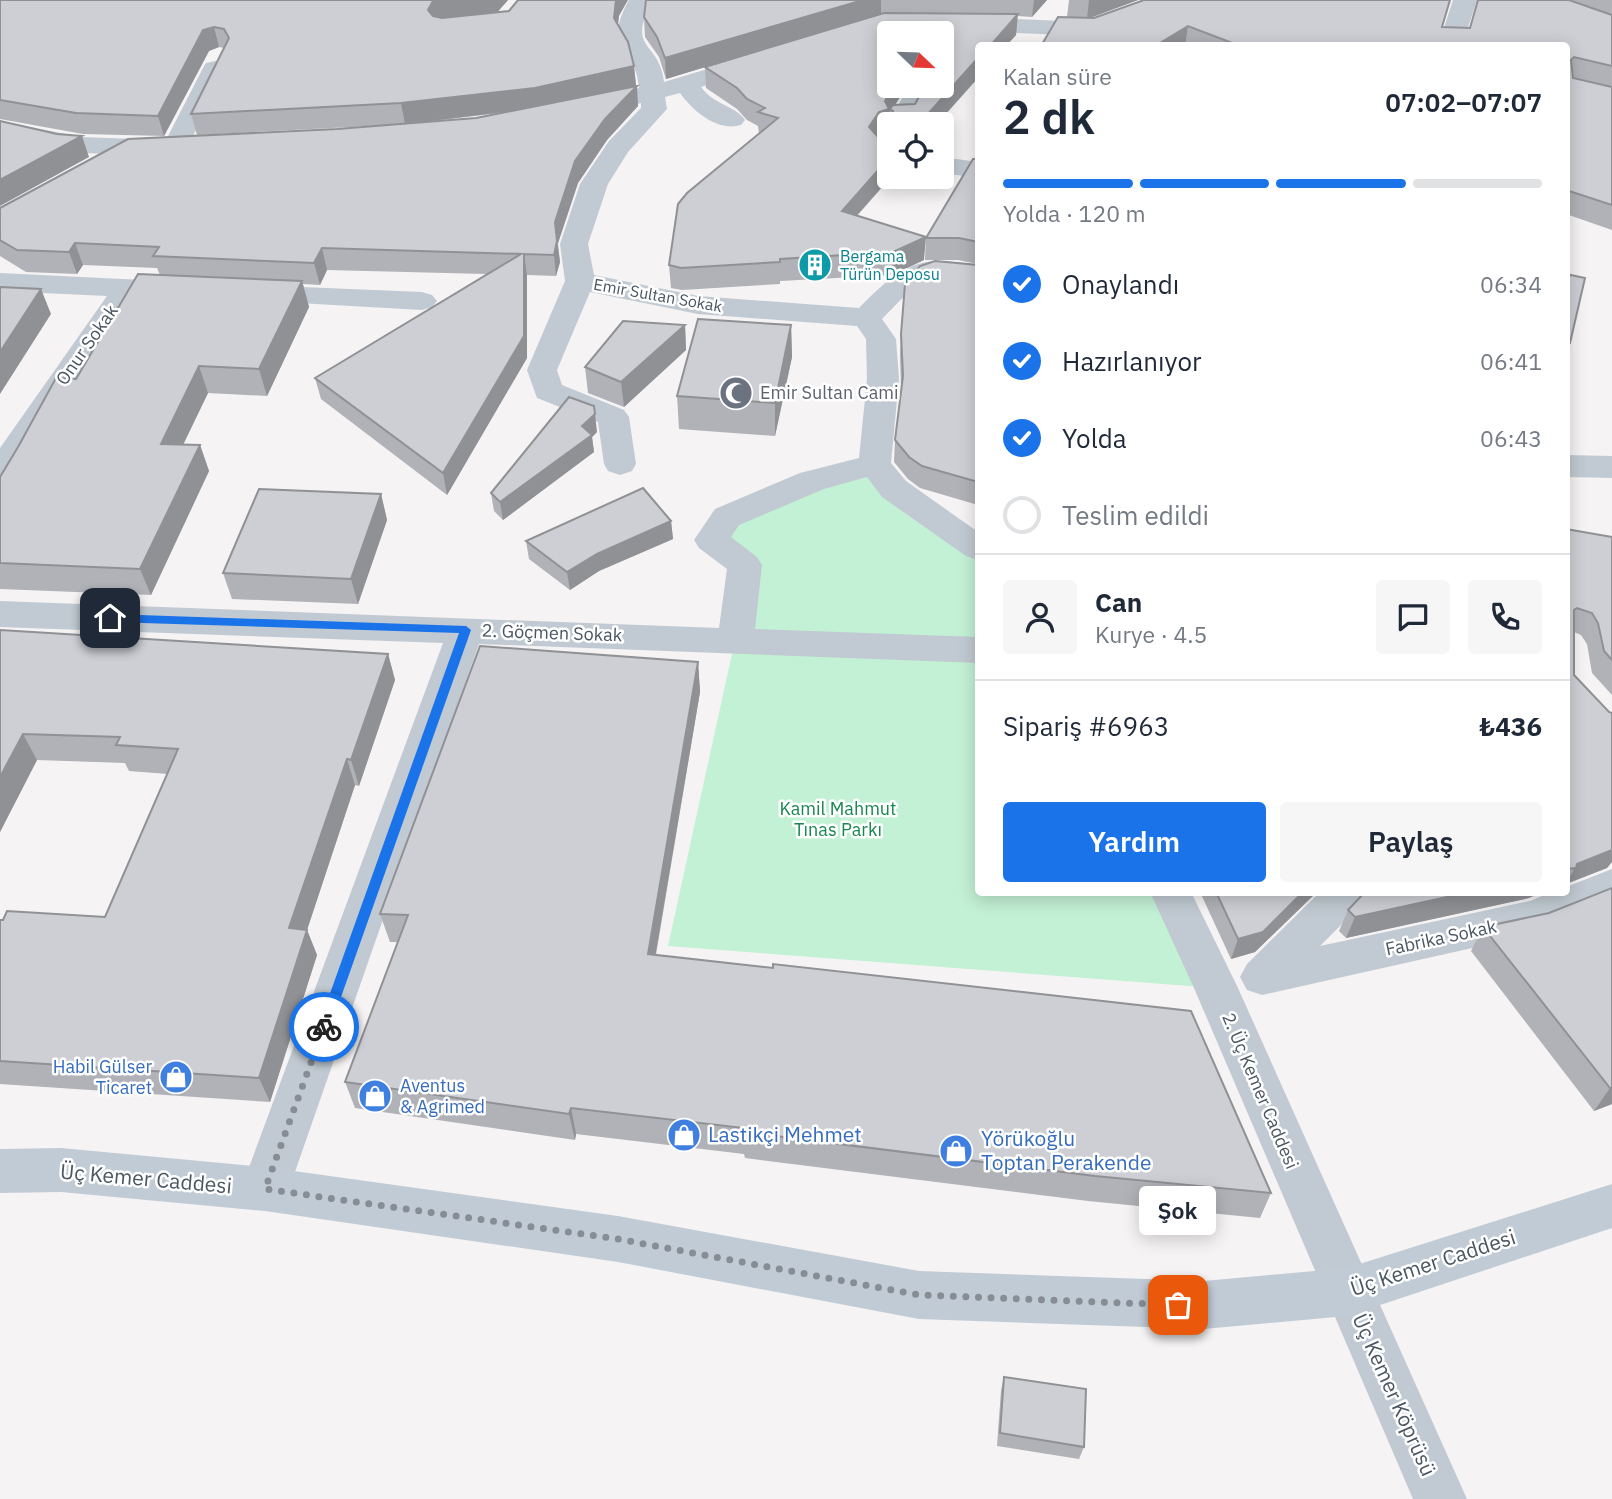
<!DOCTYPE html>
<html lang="tr">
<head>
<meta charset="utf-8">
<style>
  body { margin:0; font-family:"IBM Plex Sans",sans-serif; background:#f6f6f7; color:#1f2937; height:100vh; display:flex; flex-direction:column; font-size:26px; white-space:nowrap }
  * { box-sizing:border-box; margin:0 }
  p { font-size:23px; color:#747a83 }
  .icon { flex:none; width:38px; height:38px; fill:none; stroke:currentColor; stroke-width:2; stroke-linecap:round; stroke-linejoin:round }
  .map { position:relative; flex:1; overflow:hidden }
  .panel { position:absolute; left:975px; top:42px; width:595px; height:854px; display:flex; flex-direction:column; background:#fff; border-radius:7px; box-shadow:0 4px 18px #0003 }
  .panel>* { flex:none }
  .needle { width:46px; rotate:113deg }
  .fabs { position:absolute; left:877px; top:21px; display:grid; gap:14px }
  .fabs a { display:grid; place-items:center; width:77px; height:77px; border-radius:7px; background:#fff; box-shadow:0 4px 18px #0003; font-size:35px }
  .pin { position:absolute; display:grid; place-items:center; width:60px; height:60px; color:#fff; margin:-30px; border-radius:14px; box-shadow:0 4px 10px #0006 }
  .courier { position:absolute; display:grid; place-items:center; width:70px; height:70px; margin:-35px; border:5px solid #1a73e8; border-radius:50%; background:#fff; color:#222; box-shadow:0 2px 9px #0007 }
  .bubble { position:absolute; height:49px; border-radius:7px; background:#fff; box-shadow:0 4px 18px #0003; font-size:23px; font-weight:600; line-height:49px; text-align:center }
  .summary em { font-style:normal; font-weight:600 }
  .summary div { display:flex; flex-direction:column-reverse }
  .summary { display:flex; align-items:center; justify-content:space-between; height:119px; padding:0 28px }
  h1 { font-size:46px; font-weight:600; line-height:52px }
  .bar { display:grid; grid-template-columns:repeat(4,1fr); gap:10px 7px; align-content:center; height:84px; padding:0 28px }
  .bar i { height:9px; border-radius:5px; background:#e0e1e3 }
  .bar .active { background:#1a73e8 }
  .bar p { grid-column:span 4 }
  .line { display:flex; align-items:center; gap:18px; padding:0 28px; border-top:2px solid #e0e1e3 }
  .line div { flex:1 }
  .round { display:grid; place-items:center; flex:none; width:74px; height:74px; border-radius:7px; background:#f6f6f7 }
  ol { padding:0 28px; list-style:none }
  li { display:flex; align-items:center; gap:21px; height:77px }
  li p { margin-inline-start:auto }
  li .icon { padding:7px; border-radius:50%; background:#1a73e8; color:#fff; stroke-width:4 }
  li:last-child { color:#747a83 }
  li i { width:38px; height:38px; border:4px solid #e0e1e3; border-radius:50% }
  .action { display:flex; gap:14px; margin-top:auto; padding:14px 28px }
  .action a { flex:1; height:80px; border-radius:7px; background:#1a73e8; color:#fff; font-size:28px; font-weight:600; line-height:80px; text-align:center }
  .action a+a { background:#f6f6f7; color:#1f2937 }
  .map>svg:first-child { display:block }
  .green { fill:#c3f1d5 }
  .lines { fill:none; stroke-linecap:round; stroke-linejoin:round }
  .minor { fill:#c1cad2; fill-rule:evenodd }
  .secondary { fill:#c1cbd6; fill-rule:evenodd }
  .wall { fill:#b0b2b7; fill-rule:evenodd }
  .shaded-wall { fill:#909195 }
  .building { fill:#cdcfd5; stroke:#909195; stroke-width:2 }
  .route { fill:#1a73e8 }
  .done { stroke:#868d94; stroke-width:7; stroke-dasharray:0 12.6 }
  .labels { text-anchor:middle; stroke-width:5; stroke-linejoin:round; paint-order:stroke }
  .far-culture-label { font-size:16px; fill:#0d838f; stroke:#fff; text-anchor:start }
  .far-street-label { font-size:16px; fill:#4a5661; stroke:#fff }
  .street-label { font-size:18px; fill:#4a5661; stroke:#fff }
  .worship-label { font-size:18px; fill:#5b616d; stroke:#fff; text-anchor:start }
  .park-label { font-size:18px; fill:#17864f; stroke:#fff }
  .shop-label { font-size:18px; fill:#366cbe; stroke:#fff; text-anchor:end }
  .near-shop-label { font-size:21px; fill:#366cbe; stroke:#fff; text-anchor:start }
  .near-street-label { font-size:21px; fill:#4a5661; stroke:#fff }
</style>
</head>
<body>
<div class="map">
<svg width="1612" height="1499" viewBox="0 0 1612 1499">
  <rect width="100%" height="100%" fill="#f5f3f3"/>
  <path class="green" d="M875,464L894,489L978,548V892L1170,893L1216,988L668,946L735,640L745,565L711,540L727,517Z"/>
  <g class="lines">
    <g class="minor">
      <path d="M629,0H653C625,52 659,39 664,82L754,55L763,57L766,62L763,67L701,87C715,106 735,105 745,120L741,125C717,132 693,111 680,93L665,97L667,109L628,152L608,184L588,244L594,275L698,296L859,308C899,268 919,251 978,267V285C921,272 922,279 882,319L896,339L899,379L891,463L906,481L978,532V560L966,556L882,497L867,477L824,489L739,525L731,537L757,557L762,565L755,629L978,637V663L479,644L289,1189L282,1205L265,1211L248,1205L241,1189L443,643L0,627V601L719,628L727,569L699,548L694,540L715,509L800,473L859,458L867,379L866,339L857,326L698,314L590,292L557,370L562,385L624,410L629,417L636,464L632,471L620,475L608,471L604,464L598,422L537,398L527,370L565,281L560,244L580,184L609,141L641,108V103L586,116L577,113L573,108L577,103L639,88C635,41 601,51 629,0Z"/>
      <path d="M1145,0H1178L1174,5L1090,36L966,31L958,29L954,24L958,19L966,17L1087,22Z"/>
      <path d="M1453,0H1477L1462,46H1438Z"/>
      <path d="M215,61L224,63L227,68L184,154L175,156L81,153L0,137V121L81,137L166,140L203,68L206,63Z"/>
      <path d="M910,86H935L912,124H889V128L886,124Z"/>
      <path d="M942,157L978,162V178L942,173Z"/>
      <path d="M0,273L183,282L193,285L198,291L193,297L183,300L135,297L12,480L0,483V448L107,296L0,291Z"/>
      <path d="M254,285L422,292L432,295L437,301L432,307L422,310L244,300L239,294L244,288Z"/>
      <path d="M1566,455L1612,456V478L1566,477Z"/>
      <path d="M1612,869V904L1535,934L1262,995L1247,990L1240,977L1247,964L1320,892H1367L1362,904L1320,946L1530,901L1551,892H1566V887Z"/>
      <path d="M1150,892H1191L1238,988L1467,1499H1413L1194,988Z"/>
    </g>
    <path class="secondary" d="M61,1148L265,1167L618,1216L919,1271L1204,1281L1347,1268L1612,1184V1228L1347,1316L1204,1329L919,1319L618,1262L265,1211L61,1192L0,1193V1149Z"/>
  </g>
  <g class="wall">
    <path d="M0,0H508L496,13L619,16L618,24L634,66L638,106L607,140L578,183L558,243L560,262L556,276L527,275V358L447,495L321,399L315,378L486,274L327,270L320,285L303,284L309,307L267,396L208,393L183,444L200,445L209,471L151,595L0,589V477L76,379L160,275L157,268L83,265L77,274L26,272L0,256V208L337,129L370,126L197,135L191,114L224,48L219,47L209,51L164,136L83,134L0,119ZM499,113L476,118L427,122Z"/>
    <path d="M646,0H1047L1032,17L1017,16L1016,35L1006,46H978L937,124H889L890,113L888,130L878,134L877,136L889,177H891L857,216L924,260L892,275L780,281V284L682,290L671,288L669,265L759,134L758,126L747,120L737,109L706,88L705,67L666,79L659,57L645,37L644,17ZM889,33H942V86L915,104L895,105Z"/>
    <path d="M1069,0H1138L1090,18L1470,28L1478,0H1612V230L1566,214V46H1041L1067,17Z"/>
    <path d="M978,159V264L958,260H925L926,238Z"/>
    <path d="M978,265V505L920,488L908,479L894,462L895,440L901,388L900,355L901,334Z"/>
    <path d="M1566,274L1570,343L1566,353Z"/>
    <path d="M685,325L686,350L624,407L588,393L585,367Z"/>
    <path d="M791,325L792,357L775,436L679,429L677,396Z"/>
    <path d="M597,432L592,437L594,452L503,520L494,511L491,493Z"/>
    <path d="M381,494L387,520L358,604L232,599L223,573Z"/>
    <path d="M671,521L673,539L599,571L570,590L529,559L526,541Z"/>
    <path d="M1566,529L1612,537V695L1592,673L1587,644L1581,635L1574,632V675L1611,862L1607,868L1566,884Z"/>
    <path d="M0,630L388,654L395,680L359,786L355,785L307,930L317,955L270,1102L0,1084V920L105,917L168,774L129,771L125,763L37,760L0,832Z"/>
    <path d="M698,662L700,692L656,955L1271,1193L1260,1218L1088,1201L745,1158L744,1154L576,1134L575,1140L355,1108L345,1082L398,942H390L380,914Z"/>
    <path d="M1612,888V1104L1594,1111L1471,951L1483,927L1549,913Z"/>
    <path d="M1200,892H1317L1255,952L1231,959Z"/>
    <path d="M1529,898L1346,938L1339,931L1348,910Z"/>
    <path d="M1004,1377L1084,1447L1079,1459L997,1446L1001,1390Z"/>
  </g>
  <g class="shaded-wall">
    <path d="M445,0H508L495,15L437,21L428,10L433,1Z"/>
    <path d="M616,0H628L619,16L616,38L614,18Z"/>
    <path d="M863,0H881V14L666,79L665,58Z"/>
    <path d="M1034,0H1047L1032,17Z"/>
    <path d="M1089,0H1138L1087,19Z"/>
    <path d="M1018,14L1016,35L1006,46H990Z"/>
    <path d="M1188,26L1185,46H1155Z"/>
    <path d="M214,27L219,47L209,51L164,136L158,116L203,30Z"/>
    <path d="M978,58V78L937,124H919Z"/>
    <path d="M634,66L636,86L537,108L405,124L401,103Z"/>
    <path d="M637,86L638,106L607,140L578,183L558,243L555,222L575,161L605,119Z"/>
    <path d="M894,86H907L892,110L890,109L888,130L878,134L868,149L869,127Z"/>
    <path d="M82,136L89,157L0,206V180Z"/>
    <path d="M889,158V177H891L841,233L842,211Z"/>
    <path d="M926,237L924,260L892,275L893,252Z"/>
    <path d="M557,241L560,262L556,276L554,255Z"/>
    <path d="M75,243L83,265L77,274L69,252Z"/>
    <path d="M322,248L327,270L320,285L314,263Z"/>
    <path d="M524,254L527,275V358L447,495L443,473Z"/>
    <path d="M302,281L309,307L267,396L259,369Z"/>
    <path d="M41,289L51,314L0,394V352Z"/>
    <path d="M685,325L686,350L624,407L621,382Z"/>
    <path d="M791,325L792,357L775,436V403Z"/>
    <path d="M199,366L208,393L171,470L161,444Z"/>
    <path d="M595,414L597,432L592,437L594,452L503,520L500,502Z"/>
    <path d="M200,445L209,471L151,595L140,569Z"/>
    <path d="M381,494L387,520L358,604L351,579Z"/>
    <path d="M671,521L673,539L599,571L570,590L567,572L597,554Z"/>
    <path d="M388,654L395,680L359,786L351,760Z"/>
    <path d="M698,662L700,692L651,981L648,954Z"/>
    <path d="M23,734L37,760L0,832V777Z"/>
    <path d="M347,759L355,785L307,930L317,955L270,1102L259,1078L289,928Z"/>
    <path d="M1612,850V862L1607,868L1566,884L1577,864Z"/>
    <path d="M1303,892H1317L1255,952L1231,959L1238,939Z"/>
    <path d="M1470,892H1543L1529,898L1346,938L1355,917Z"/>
    <path d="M1610,1088H1612V1104L1594,1111Z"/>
    <path d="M571,1108L576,1134L575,1140L569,1114Z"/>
  </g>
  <g class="building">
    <path d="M0,0H445L433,1L428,10L433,16L442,18L509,11L518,0H616L614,18L628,42L634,66L535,88L401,103L191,114L229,38L224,29L214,27L203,30L158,116L76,113L0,100Z"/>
    <path d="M646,0H863L665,58L657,37L644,17Z"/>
    <path d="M1144,0H1450L1442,27L1470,28L1478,0H1569L1612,15V66L1574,57L1571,60L1573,78L1612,87V205L1566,190V46H1240L1188,26L1155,46H1041L1058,17L1094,18Z"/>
    <path d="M884,13L1018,14L990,46H978V58L919,124H892L893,111L890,109L893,105L915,104L925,86H942V33H889V86H894L885,101L889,109L879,112L869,127L879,138L889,140V158L842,211L926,237L893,252L780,259V262L681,268L669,265L678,204L687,193L778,118L758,112L765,108L747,99L737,88L705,67Z"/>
    <path d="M637,86L605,119L575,161L555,222L557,241L554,255L524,254V336L443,473L315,378L521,254L322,248L314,263L153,256L159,247L75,243L69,252L17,250L0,240V208L128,139L337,129L476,118Z"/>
    <path d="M0,121L57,134L82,136L0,180Z"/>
    <path d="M973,159H978V242L959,238H926Z"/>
    <path d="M935,261L978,265V482L922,466L909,457L895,440L903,376L901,334L905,284L920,266Z"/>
    <path d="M138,274L302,281L259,369L199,366L161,444L200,445L140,569L0,563V477L18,447L56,378L76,379Z"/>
    <path d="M1566,274L1585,278L1570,343L1566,342Z"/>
    <path d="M0,287L41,289L0,352Z"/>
    <path d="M698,319L791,325L775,403L677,396Z"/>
    <path d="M623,321L685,325L621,382L585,367Z"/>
    <path d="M569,397L594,406L595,414L582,426L592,435L500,502L491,493Z"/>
    <path d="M643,488L671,521L597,554L567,572L526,541Z"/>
    <path d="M259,489L381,494L351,579L223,573Z"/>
    <path d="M1566,529L1612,537V660L1604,651L1598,623L1592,613L1577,608L1574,610V675L1609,712L1612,713V850L1577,864L1576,868L1566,869Z"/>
    <path d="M0,630L388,654L351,760L347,759L289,928L307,930L259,1078L0,1061V920H3L7,911L105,917L178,749L116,745L120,737L23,734L0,777Z"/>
    <path d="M480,646L698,662L648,954L773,968V964L1191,1011L1271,1193L1095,1176L743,1132L744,1128L571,1108L569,1114L345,1082L408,915L380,914Z"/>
    <path d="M1612,888V1088H1610L1483,927L1549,913Z"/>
    <path d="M1216,892H1303L1263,932L1238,939Z"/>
    <path d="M1365,892H1470L1355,917L1348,910Z"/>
    <path d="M1004,1377L1086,1389L1084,1447L1000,1433Z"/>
  </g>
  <path class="route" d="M110,614L466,626L471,630L329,1031H320L318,1027L459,633L110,622L104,618Z"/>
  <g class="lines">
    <path class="done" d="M324,1027L265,1189L618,1239L919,1295L1178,1305"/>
  </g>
  <defs>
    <symbol id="building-disc" viewBox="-11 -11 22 22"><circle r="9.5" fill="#0f9aa8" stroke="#fff"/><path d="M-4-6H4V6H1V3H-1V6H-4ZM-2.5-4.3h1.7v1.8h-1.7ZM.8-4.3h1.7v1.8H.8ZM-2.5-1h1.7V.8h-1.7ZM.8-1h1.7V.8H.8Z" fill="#fff"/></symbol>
    <symbol id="mosque-disc" viewBox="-11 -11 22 22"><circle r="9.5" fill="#6b7280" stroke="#fff"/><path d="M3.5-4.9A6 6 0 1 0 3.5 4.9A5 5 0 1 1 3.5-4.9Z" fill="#fff"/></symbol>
    <symbol id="shop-disc" viewBox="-11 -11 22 22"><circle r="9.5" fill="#3f7fe0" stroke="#fff"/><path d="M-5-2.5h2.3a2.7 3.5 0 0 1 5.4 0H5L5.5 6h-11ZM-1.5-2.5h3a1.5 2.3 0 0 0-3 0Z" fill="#fff"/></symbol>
  </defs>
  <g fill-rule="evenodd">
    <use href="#building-disc" x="796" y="246" width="38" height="38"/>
    <use href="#mosque-disc" x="717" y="374" width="38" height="38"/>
    <use href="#shop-disc" x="157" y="1058" width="38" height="38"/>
    <use href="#shop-disc" x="356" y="1077" width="38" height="38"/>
    <use href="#shop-disc" x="665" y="1116" width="38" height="38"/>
    <use href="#shop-disc" x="937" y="1132" width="38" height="38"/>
  </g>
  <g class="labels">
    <g class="far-culture-label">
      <text x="840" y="262">Bergama<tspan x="840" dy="18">Türün Deposu</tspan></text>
    </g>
    <g class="far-street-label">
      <text transform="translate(658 295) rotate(10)" y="6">Emir Sultan Sokak</text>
    </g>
    <g class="street-label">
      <text transform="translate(87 345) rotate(-55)" y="6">Onur Sokak</text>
      <text transform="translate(552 633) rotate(2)" y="6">2. Göçmen Sokak</text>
      <text transform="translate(1441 938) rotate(-12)" y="6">Fabrika Sokak</text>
      <text transform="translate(1260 1091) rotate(67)" y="6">2. Üç Kemer Caddesi</text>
    </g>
    <g class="worship-label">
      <text x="760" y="399">Emir Sultan Cami</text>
    </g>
    <g class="park-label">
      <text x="838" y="815">Kamil Mahmut<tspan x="838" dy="21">Tınas Parkı</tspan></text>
    </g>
    <g class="shop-label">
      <text x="152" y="1073">Habil Gülser<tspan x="152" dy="21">Ticaret</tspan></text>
      <text x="400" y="1092" text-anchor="start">Aventus<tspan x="400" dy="21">&amp; Agrimed</tspan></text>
    </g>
    <g class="near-shop-label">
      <text x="708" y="1142">Lastikçi Mehmet</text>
      <text x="981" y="1146">Yörükoğlu<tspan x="981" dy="24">Toptan Perakende</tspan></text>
    </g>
    <g class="near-street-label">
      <text transform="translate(146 1179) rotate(5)" y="7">Üç Kemer Caddesi</text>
      <text transform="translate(1433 1263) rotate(-18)" y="7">Üç Kemer Caddesi</text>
      <text transform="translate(1394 1395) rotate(66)" y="7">Üç Kemer Köprüsü</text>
    </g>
  </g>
</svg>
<div class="fabs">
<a><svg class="needle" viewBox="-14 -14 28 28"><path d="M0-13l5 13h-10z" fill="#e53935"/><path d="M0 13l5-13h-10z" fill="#747a83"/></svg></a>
<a><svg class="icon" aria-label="locate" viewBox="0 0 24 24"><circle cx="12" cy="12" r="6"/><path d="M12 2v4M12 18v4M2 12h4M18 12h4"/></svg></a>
</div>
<div class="pin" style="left:1178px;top:1305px;background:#ea580c"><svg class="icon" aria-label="bag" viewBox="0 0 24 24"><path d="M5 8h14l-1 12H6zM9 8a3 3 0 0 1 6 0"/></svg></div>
<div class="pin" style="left:110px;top:618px;background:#1f2937"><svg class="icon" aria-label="home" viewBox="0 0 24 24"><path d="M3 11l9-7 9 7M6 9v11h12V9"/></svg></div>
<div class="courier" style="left:324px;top:1027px"><svg class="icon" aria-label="bike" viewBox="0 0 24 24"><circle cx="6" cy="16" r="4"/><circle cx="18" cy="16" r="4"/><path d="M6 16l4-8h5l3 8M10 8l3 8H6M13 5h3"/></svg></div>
<div class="bubble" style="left:1139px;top:1186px;width:77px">Şok</div>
<section class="panel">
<div class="summary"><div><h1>2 dk</h1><p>Kalan süre</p></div><em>07:02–07:07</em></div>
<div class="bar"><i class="active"></i><i class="active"></i><i class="active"></i><i></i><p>Yolda · 120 m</p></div>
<ol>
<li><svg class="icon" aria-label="check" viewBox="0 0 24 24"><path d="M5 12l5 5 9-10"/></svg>Onaylandı<p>06:34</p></li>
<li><svg class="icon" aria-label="check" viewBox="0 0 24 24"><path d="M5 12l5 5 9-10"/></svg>Hazırlanıyor<p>06:41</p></li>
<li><svg class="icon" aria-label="check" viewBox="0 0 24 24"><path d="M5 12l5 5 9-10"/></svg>Yolda<p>06:43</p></li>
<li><i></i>Teslim edildi</li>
</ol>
<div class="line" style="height:126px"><a class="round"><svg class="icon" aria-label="person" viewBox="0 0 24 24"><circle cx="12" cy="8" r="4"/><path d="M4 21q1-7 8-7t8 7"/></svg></a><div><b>Can</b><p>Kurye · 4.5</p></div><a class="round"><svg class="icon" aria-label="chat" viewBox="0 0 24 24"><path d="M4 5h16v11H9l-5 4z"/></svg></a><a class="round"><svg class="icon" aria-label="phone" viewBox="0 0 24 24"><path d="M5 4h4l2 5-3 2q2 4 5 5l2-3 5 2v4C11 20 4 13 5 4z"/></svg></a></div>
<div class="line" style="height:91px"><div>Sipariş #6963</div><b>₺436</b></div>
<div class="action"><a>Yardım</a><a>Paylaş</a></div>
</section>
</div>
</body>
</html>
